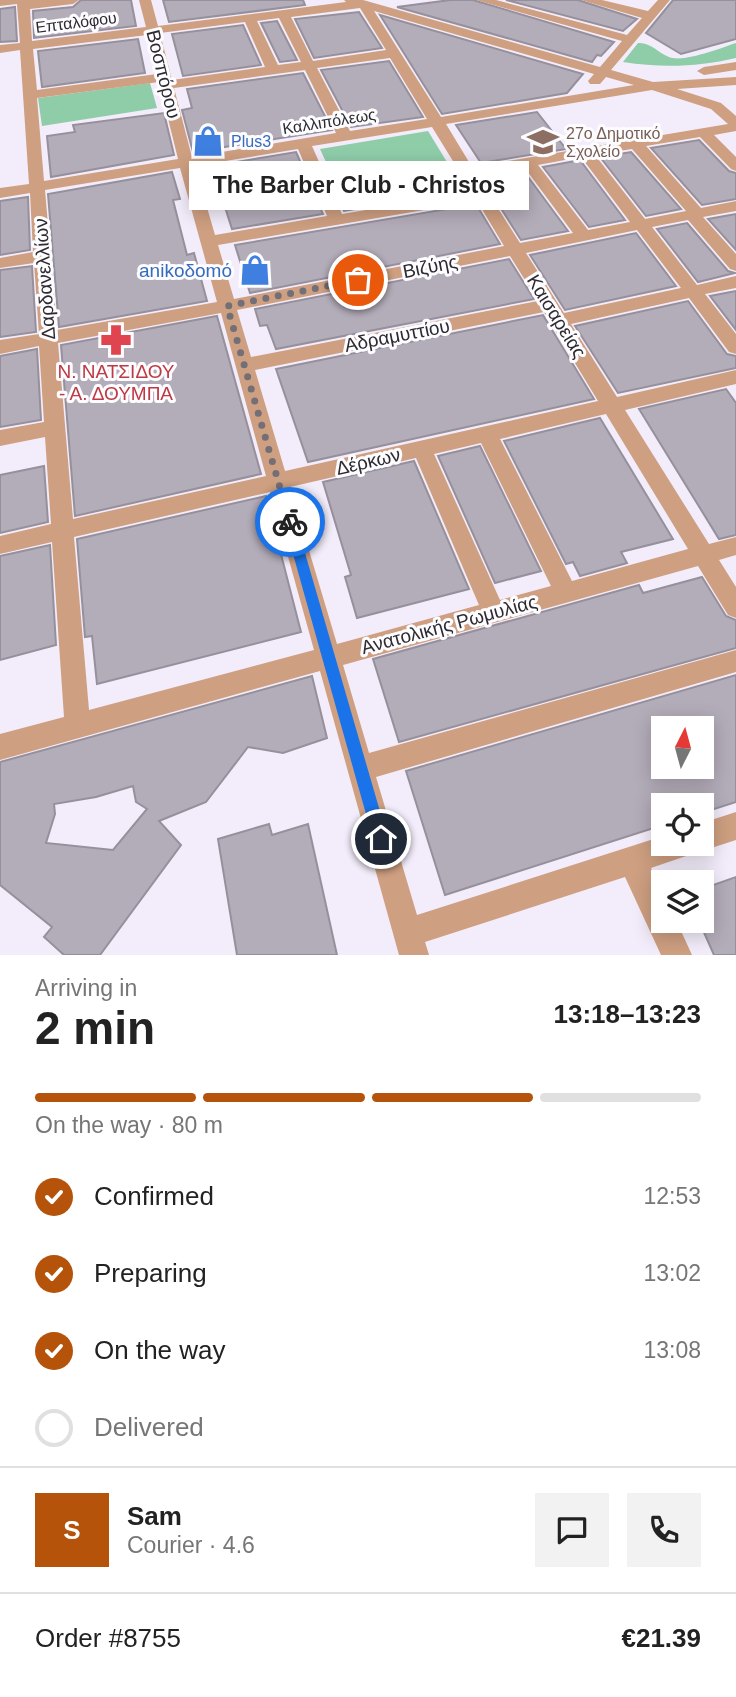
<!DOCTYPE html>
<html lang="en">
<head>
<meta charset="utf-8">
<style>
  body { margin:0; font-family:Arial,sans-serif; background:#f2f2f2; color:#222; height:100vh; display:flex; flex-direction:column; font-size:26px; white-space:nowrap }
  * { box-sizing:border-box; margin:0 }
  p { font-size:23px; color:#767676 }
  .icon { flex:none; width:38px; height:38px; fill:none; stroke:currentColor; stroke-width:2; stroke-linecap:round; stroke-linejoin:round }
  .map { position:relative; height:955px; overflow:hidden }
  .drawer { display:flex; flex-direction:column; background:#fff; flex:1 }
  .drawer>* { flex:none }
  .needle { width:46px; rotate:6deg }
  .tools { position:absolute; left:651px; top:716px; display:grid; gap:14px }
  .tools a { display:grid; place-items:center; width:63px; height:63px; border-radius:0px; background:#fff; box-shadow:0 4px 18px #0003; font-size:35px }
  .pin { position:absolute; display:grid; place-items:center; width:60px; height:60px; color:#fff; margin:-30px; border:4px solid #fff; border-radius:50%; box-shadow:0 2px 7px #0007 }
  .courier { position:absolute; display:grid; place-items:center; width:70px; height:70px; margin:-35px; border:5px solid #1a73e8; border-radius:50%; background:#fff; color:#222; box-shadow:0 2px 9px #0007 }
  .bubble { position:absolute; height:49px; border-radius:0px; background:#fff; box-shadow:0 4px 18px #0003; font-size:23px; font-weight:700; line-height:49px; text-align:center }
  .headline em { font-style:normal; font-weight:700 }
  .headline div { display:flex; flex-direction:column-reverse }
  .headline { display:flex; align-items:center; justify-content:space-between; height:119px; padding:0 35px }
  h1 { font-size:46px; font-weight:700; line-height:52px }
  .bar { display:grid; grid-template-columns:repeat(4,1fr); gap:10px 7px; align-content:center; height:84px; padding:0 35px }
  .bar i { height:9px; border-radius:5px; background:#e0e0e0 }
  .bar .on { background:#b45309 }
  .bar p { grid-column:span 4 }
  .line { display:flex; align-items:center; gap:18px; padding:0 35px; border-top:2px solid #e0e0e0 }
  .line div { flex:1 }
  .round { display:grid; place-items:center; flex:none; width:74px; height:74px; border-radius:0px; background:#f2f2f2 }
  ol { padding:0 35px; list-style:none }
  li { display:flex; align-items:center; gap:21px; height:77px }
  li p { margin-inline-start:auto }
  li .icon { padding:7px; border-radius:50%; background:#b45309; color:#fff; stroke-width:4 }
  li:last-child { color:#767676 }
  li i { width:38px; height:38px; border:4px solid #e0e0e0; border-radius:50% }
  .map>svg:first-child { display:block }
  .green { fill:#8fcda9 }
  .building { fill:#b3acb9; stroke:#96909c; stroke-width:2; fill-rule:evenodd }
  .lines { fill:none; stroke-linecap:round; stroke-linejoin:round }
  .minor { fill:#ce9f81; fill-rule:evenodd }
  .route { fill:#1a73e8 }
  .done { stroke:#726f77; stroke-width:7; stroke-dasharray:0 12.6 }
  .labels { text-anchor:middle; stroke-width:6; stroke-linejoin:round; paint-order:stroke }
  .far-street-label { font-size:16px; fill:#2d2b30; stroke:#fdfcff }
  .far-education-label { font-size:16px; fill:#785e54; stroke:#fdfcff; text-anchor:start }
  .far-shop-label { font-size:16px; fill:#366cbe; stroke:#fdfcff; text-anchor:start }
  .street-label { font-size:19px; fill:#2d2b30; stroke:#fdfcff }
  .shop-label { font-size:19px; fill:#366cbe; stroke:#fdfcff; text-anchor:end }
  .health-label { font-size:19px; fill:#be3a42; stroke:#fdfcff }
</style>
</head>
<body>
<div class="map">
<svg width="736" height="955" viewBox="0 0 736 955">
  <rect width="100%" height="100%" fill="#f3ecfa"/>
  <g class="green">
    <path d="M638,43C651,42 658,53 669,57C683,63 721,48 736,43V58C698,67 662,68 623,62Z"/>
    <path d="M150,83L157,108L42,126L38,98Z"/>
    <path d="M428,131L450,167L337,186L320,149Z"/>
  </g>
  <g class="building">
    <path d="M81,0H131L136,26L34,38L33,11L73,7Z"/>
    <path d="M163,0H303L305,5L169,22Z"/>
    <path d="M450,0H473L614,42L601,56L597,55L592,62L397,7Z"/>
    <path d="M506,0H578L637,19L623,31Z"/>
    <path d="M673,0H736V39L681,54L646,33Z"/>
    <path d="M15,7L17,41L0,42V9Z"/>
    <path d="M359,12L382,48L314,58L295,19Z"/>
    <path d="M380,15L583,74L567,93L442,114Z"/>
    <path d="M277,21L297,60L280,62L261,23Z"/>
    <path d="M243,25L261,65L183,76L172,34Z"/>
    <path d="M138,39L145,73L42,87L38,51Z"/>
    <path d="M389,61L423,117L351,127L321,70Z"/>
    <path d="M303,73L332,130L193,152L182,110L192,108L187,89Z"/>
    <path d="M537,112L566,149L481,163L456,125Z"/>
    <path d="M164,113L174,155L51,177L47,136L75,132L73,125Z"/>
    <path d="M699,140L729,171L736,173V199L702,205L651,148Z"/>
    <path d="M296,152L323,214L232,229L212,166Z"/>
    <path d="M631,152L681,209L646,216L600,157Z"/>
    <path d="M580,160L625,220L589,227L543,167Z"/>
    <path d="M523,170L568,231L521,240L481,177Z"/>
    <path d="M172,172L180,199L173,200L187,255L194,253L207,301L59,327L48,194Z"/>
    <path d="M457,172L468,190L344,211L334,189L381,181L385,190L435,181L432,176Z"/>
    <path d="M28,197L30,250L0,255V201Z"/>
    <path d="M476,204L500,244L250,293L235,245Z"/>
    <path d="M736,214V250L708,219Z"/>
    <path d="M687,223L728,271L735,273L698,282L657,229Z"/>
    <path d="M636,233L676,286L565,310L530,255Z"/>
    <path d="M509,259L534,299L276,349L267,325L260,326L255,309Z"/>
    <path d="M32,266L36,332L0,337V270Z"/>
    <path d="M736,291V330L710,296Z"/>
    <path d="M688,301L727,354L736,356V368L618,393L575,326Z"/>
    <path d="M543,315L594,399L308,462L276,369Z"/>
    <path d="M217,316L261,474L75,516L61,345Z"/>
    <path d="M37,349L41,420L0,427V356Z"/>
    <path d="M726,389L736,403V535L719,539L639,409Z"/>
    <path d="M600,418L673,539L621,552L627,563L580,576L573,562L566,564L504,441Z"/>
    <path d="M480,446L541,571L495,583L438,456Z"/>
    <path d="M414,461L469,589L357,618L345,577L351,575L323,482Z"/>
    <path d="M44,466L48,522L0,533V475Z"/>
    <path d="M266,496L301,632L97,684L92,636L85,637L77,539Z"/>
    <path d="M50,545L56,645L0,660V556Z"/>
    <path d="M702,577L726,616L736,620V648L399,742L373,659L639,585L643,593Z"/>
    <path d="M736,675V802L702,813V805H663V825L445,895L406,771ZM663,728H702V766H663Z"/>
    <path d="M312,676L327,738L283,753L248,747L206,802L159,821L181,845L100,955H64L44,937L52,927L0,885V762ZM133,786L136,802L147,809L113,850L46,843L55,814L54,804L96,797Z"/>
    <path d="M269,824L272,835L308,824L337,955H237L218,839Z"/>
    <path d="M736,877V955H714L702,928V889Z"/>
  </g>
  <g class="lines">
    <g class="minor">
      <path d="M0,0H79L73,4L30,9L32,41L146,27L139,0H151L158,26L346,2L344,0H363L600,67L622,41L476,0H496L627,35L642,18L581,0H602L648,11L658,0H670L611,70L653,82L736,77V85L677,89L721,103L736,116V131L714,135L736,157V171L731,169L700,137L646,146L701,208L736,201V211L703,217L736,254V271L730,269L688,220L652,227L697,285L736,276V288L705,294L736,334V354L729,352L689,298L571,324L617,397L736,370V384L625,410L709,544L736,537V555L719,560L736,587V618L728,615L698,566L343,665L369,753L736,650V672L376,777L417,915L663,836V844H702V823L736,812V840L702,851L694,848L692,854L651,868L663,894V920H676L692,955H661L625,877L425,942L429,955H399L320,671L0,760V734L64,717L52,542L0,554V536L51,524L45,437L0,446V430L44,422L39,346L0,354V340L39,334L34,263L0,268V258L33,252L30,193L0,198V188L29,184L20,50L0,53V45L20,43L17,4L0,6ZM360,8L386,50L313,61L291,17ZM374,11L594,74L588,81L590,84H600L606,77L634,85L441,117ZM279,18L301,62L278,65L257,21ZM245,22L265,67L172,80L160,33ZM147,35L157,74L37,90L33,49ZM390,58L427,119L350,131L317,68ZM305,70L336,133L192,157L174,88ZM159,82L178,159L44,181L37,98ZM652,90L711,109L728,124L472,167L446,124ZM432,127L472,192L342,214L312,146ZM298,149L327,216L215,235L195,166ZM632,149L686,211L645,219L595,155ZM581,157L630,222L588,230L538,165ZM524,167L573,233L520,243L477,175ZM180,168L217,302L57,330L45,190ZM477,201L504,246L234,299L218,245ZM637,230L681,288L564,313L526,253ZM510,256L538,301L251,357L237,310ZM544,312L598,401L285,471L255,370ZM221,313L266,476L73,519L58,343ZM606,414L688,549L572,581L500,439ZM481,443L551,586L500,600L434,454ZM416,458L479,605L337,644L290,487ZM270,492L314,650L89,710L74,537Z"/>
      <path d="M736,62V70L704,75L697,71L704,67Z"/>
    </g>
  </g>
  <path class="route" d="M290,517L296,522L388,839L386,844L381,847L375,844L373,839L284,522Z"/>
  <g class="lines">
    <path class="done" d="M290,522L227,306L358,280"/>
  </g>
  <defs>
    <symbol id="shop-bare" viewBox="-9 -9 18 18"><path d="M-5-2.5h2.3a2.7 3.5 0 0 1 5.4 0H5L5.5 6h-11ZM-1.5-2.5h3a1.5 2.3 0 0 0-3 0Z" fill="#3f7fe0" stroke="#fdfcff" stroke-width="2.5" paint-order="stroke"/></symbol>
    <symbol id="school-bare" viewBox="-9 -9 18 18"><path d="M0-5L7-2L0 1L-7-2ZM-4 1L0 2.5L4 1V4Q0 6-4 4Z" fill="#8d6e63" stroke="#fdfcff" stroke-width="2.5" paint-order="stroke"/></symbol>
    <symbol id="pharmacy-bare" viewBox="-9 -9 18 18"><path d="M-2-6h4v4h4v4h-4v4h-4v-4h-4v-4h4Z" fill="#e0444e" stroke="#fdfcff" stroke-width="2.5" paint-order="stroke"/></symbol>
  </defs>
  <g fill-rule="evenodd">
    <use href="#shop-bare" x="186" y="119" width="44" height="44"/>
    <use href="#school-bare" x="521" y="120" width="44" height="44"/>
    <use href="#shop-bare" x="233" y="248" width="44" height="44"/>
    <use href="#pharmacy-bare" x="94" y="318" width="44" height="44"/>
  </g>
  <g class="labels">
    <g class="far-street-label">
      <text transform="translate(76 22) rotate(-7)" y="6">Επταλόφου</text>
      <text transform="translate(329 121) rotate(-9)" y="6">Καλλιπόλεως</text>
    </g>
    <g class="far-education-label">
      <text x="566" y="139">27ο Δημοτικό<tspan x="566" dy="18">Σχολείο</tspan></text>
    </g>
    <g class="far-shop-label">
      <text x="231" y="147">Plus3</text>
    </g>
    <g class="street-label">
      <text transform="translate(164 74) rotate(76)" y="7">Βοσπόρου</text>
      <text transform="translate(430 266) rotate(-11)" y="7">Βιζύης</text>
      <text transform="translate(44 279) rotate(-94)" y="7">Δαρδανελλίων</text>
      <text transform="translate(557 316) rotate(58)" y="7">Καισαρείας</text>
      <text transform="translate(397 335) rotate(-11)" y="7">Αδραμυττίου</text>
      <text transform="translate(368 461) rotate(-13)" y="7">Δέρκων</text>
      <text transform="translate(449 624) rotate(-15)" y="7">Ανατολικής Ρωμυλίας</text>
    </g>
    <g class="shop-label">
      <text x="232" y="277">anikoδomό</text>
    </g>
    <g class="health-label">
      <text x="116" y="378">Ν. ΝΑΤΣΙΔΟΥ<tspan x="116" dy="22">- Α. ΔΟΥΜΠΑ</tspan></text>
    </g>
  </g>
</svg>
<div class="tools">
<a><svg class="needle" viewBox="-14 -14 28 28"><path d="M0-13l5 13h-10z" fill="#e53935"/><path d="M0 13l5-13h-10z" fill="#767676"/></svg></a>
<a><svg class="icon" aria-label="locate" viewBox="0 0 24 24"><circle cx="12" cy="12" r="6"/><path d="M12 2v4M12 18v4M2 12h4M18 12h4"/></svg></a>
<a><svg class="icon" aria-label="layers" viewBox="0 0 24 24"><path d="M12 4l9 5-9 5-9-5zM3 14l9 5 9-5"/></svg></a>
</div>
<div class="pin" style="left:358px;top:280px;background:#ea580c"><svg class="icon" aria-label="bag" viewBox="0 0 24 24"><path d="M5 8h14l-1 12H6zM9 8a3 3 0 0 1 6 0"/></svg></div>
<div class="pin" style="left:381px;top:839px;background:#1f2937"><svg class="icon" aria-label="home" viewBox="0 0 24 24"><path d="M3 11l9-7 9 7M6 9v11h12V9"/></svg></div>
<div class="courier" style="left:290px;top:522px"><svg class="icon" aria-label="bike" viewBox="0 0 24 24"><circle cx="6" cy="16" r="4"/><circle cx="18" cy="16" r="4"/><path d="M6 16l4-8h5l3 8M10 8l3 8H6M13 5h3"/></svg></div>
<div class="bubble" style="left:189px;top:161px;width:340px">The Barber Club - Christos</div>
</div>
<section class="drawer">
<div class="headline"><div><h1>2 min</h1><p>Arriving in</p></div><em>13:18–13:23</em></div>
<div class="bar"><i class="on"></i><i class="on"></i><i class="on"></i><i></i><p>On the way · 80 m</p></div>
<ol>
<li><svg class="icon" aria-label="check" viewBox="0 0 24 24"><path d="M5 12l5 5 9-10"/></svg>Confirmed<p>12:53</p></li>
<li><svg class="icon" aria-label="check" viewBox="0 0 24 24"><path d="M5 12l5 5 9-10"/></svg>Preparing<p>13:02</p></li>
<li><svg class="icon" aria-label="check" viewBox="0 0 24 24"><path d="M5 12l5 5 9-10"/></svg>On the way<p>13:08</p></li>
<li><i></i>Delivered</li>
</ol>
<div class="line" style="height:126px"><b class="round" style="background:#b45309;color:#fff">S</b><div><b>Sam</b><p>Courier · 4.6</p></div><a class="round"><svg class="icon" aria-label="chat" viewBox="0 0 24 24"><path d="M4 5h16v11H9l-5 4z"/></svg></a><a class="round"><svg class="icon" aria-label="phone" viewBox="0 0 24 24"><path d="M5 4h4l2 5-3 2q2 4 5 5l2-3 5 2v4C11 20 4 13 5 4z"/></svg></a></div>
<div class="line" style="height:91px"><div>Order #8755</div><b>€21.39</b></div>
</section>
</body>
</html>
